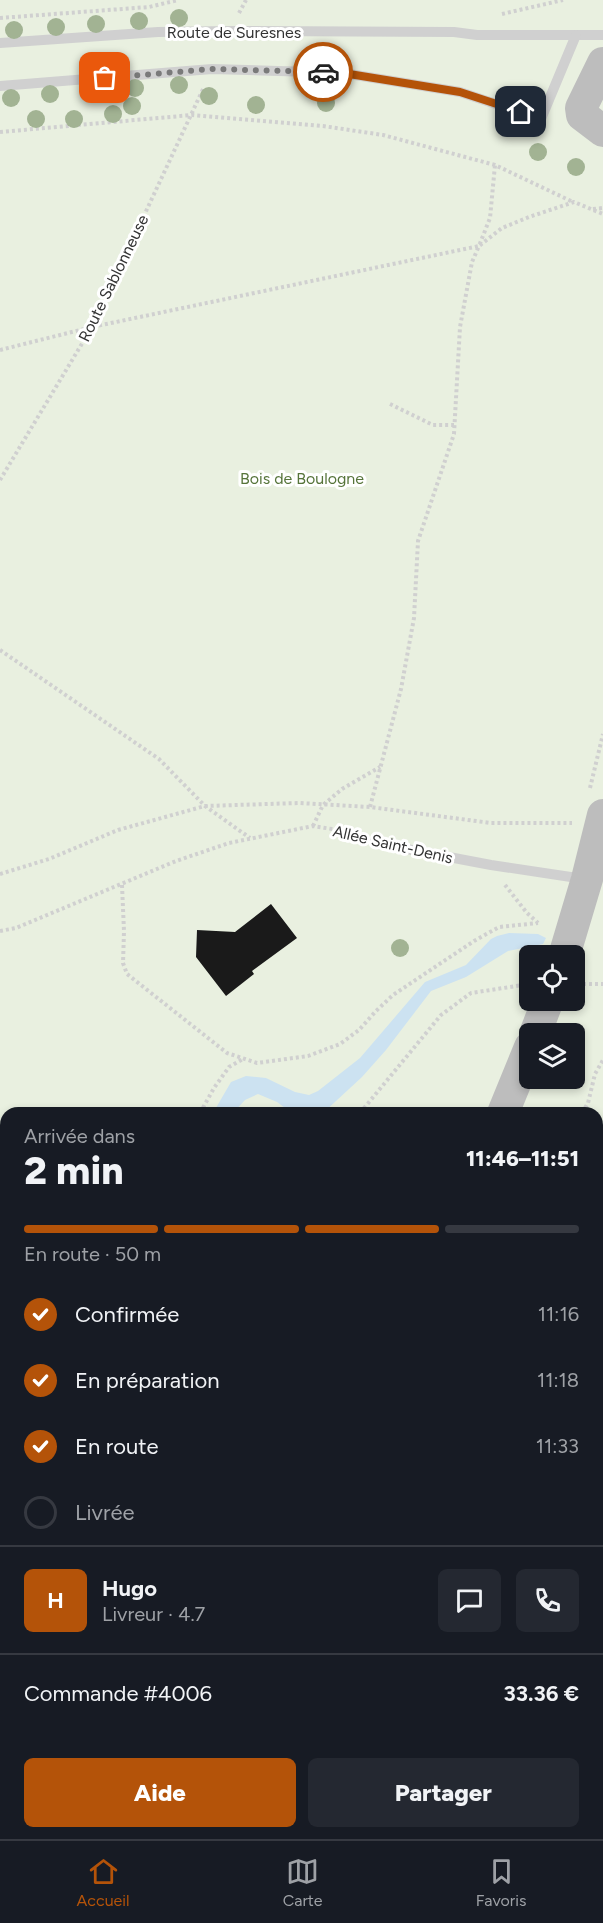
<!DOCTYPE html>
<html lang="fr">
<head>
<meta charset="utf-8">
<style>
  body { margin:0; font-family:Figtree,sans-serif; background:#242831; color:#f1f3f6; height:100vh; display:flex; flex-direction:column; font-size:22px; white-space:nowrap }
  * { box-sizing:border-box; margin:0 }
  p { font-size:20px; color:#9ea1a6 }
  .icon { flex:none; width:33px; height:33px; fill:none; stroke:currentColor; stroke-width:2; stroke-linecap:round; stroke-linejoin:round }
  .map { position:relative; flex:1; overflow:hidden }
  .details { position:absolute; left:0px; top:1107px; width:603px; height:732px; display:flex; flex-direction:column; background:#171b24; border-radius:18px 18px 0 0; box-shadow:0 3px 9px #0003 }
  .details>* { flex:none }
  .controls { position:absolute; left:519px; top:945px; display:grid; gap:12px }
  .controls a { display:grid; place-items:center; width:66px; height:66px; border-radius:9px; background:#171b24; box-shadow:0 3px 9px #0003; font-size:30px }
  .pin { position:absolute; display:grid; place-items:center; width:51px; height:51px; color:#fff; margin:-26px; border-radius:12px; box-shadow:0 3px 9px #0006 }
  .courier { position:absolute; display:grid; place-items:center; width:60px; height:60px; margin:-30px; border:4px solid #b45309; border-radius:50%; background:#fff; color:#222; box-shadow:0 2px 8px #0007 }
  .overview em { font-style:normal; font-weight:800 }
  .overview div { display:flex; flex-direction:column-reverse }
  .overview { display:flex; align-items:center; justify-content:space-between; height:102px; padding:0 24px }
  h1 { font-size:39px; font-weight:800; line-height:45px }
  .bar { display:grid; grid-template-columns:repeat(4,1fr); gap:9px 6px; align-content:center; height:72px; padding:0 24px }
  .bar i { height:8px; border-radius:4px; background:#363941 }
  .bar .on { background:#b45309 }
  .bar p { grid-column:span 4 }
  .line { display:flex; align-items:center; gap:15px; padding:0 24px; border-top:2px solid #363941 }
  .line div { flex:1 }
  .round { display:grid; place-items:center; flex:none; width:63px; height:63px; border-radius:9px; background:#242831 }
  ol { padding:0 24px; list-style:none }
  li { display:flex; align-items:center; gap:18px; height:66px }
  li p { margin-inline-start:auto }
  li .icon { padding:6px; border-radius:50%; background:#b45309; color:#fff; stroke-width:4 }
  li:last-child { color:#9ea1a6 }
  li i { width:33px; height:33px; border:3px solid #363941; border-radius:50% }
  .button { display:flex; gap:12px; margin-top:auto; padding:12px 24px }
  .button a { flex:1; height:69px; border-radius:9px; background:#b45309; color:#fff; font-size:24px; font-weight:800; line-height:69px; text-align:center }
  .button a+a { background:#242831; color:#f1f3f6 }
  .tab-bar { display:flex; justify-content:space-around; align-items:center; height:84px; border-top:2px solid #363941; background:#171b24; font-size:16px; color:#9ea1a6 }
  .tab-bar a { display:grid; justify-items:center; gap:3px }
  .tab-bar .on { color:#b45309 }
  .map>svg:first-child { display:block }
  .green { fill:#e9f0e0; fill-rule:evenodd }
  .water { fill:#cce2f1 }
  .building { fill:#1a1a1a }
  .lines { fill:none; stroke-linecap:round; stroke-linejoin:round }
  .path { stroke:#d0d0d0; stroke-width:4; stroke-dasharray:3 3; stroke-linecap:butt }
  .lane { stroke:#d0d0d0; stroke-width:10 }
  .secondary { stroke:#bdbdbd; stroke-width:32 }
  .tree { fill:#a2b393 }
  .done { stroke:#7a7a7a; stroke-width:6; stroke-dasharray:0 10.8 }
  .route { stroke:#b45309; stroke-width:8 }
  .labels { text-anchor:middle; stroke-width:6; stroke-linejoin:round; paint-order:stroke }
  .street-label { font-size:16px; fill:#333; stroke:#fff }
  .park-label { font-size:16px; fill:#56743a; stroke:#fff }
</style>
</head>
<body>
<div class="map">
<svg width="603" height="1839" viewBox="0 0 603 1839">
  <rect width="100%" height="100%" fill="#fff"/>
  <path class="green" d="M0,0H603V1839H0ZM530,956H574V1000H530ZM530,1034H574V1078H530ZM6,1113H597V1833H6Z"/>
  <g class="water">
    <path d="M509,933L538,934L546,938L543,944L508,951L466,977L431,991L386,1050L362,1077L323,1113H292L277,1102L258,1094L245,1100L233,1113H213L231,1082L246,1076L266,1078L295,1092L309,1095L318,1091L360,1058L425,982L466,965L491,939L497,936Z"/>
    <path d="M603,1445V1524L597,1545V1461Z"/>
  </g>
  <path class="building" d="M271,904L297,938L252,971L254,974L226,996L196,957L197,930L235,932Z"/>
  <g class="lines">
    <g class="path">
      <path d="M239,13L246,0"/>
      <path d="M502,14L563,0"/>
      <path d="M0,18L149,7L178,0"/>
      <path d="M0,132L192,115L323,126L383,135L495,165L573,202"/>
      <path d="M593,209L603,208"/>
      <path d="M0,350L92,327L479,246L490,218L495,165"/>
      <path d="M390,404L433,425H454"/>
      <path d="M0,480L92,327L204,87"/>
      <path d="M0,650L159,759L205,806L250,838"/>
      <path d="M590,788L603,734"/>
      <path d="M370,807L401,689L414,618L418,541L454,434L460,327L472,262L479,246L502,228L529,217L574,202L603,214"/>
      <path d="M313,826L323,805L342,789L380,767"/>
      <path d="M0,874L49,859L118,830L205,806L299,803L370,807L491,823H572"/>
      <path d="M122,885L124,931L123,963L127,974L227,1053L257,1063L308,1056L340,1044L359,1030L376,1011L393,995L474,941L499,927L538,923"/>
      <path d="M505,885L527,913L538,923"/>
      <path d="M0,931L16,928L176,861L229,843L313,826L338,830L378,842"/>
      <path d="M577,984H603"/>
      <path d="M200,1113L214,1088L229,1067L243,1059"/>
      <path d="M360,1113L441,1015L471,993L523,985"/>
      <path d="M582,1113L588,1103L595,1074L603,1060"/>
      <path d="M0,1137L6,1138"/>
      <path d="M0,1200H6"/>
      <path d="M597,1659L603,1641"/>
      <path d="M61,1833L82,1839"/>
      <path d="M163,1833L305,1839"/>
      <path d="M494,1839L498,1833"/>
    </g>
    <g class="lane">
      <path d="M0,43L158,32L231,31L454,32L477,35H603"/>
      <path d="M0,86L212,69L343,73L460,92L541,119L576,35"/>
      <path d="M396,847L491,865L584,879"/>
    </g>
    <g class="secondary">
      <path d="M603,63L581,108L582,115L603,131"/>
      <path d="M564,956L587,879L603,815"/>
      <path d="M535,1034L548,1000"/>
      <path d="M503,1113L530,1047"/>
      <path d="M17,1839L21,1833"/>
    </g>
  </g>
  <g class="tree">
    <circle cx="179" cy="18" r="9"/>
    <circle cx="139" cy="21" r="9"/>
    <circle cx="96" cy="24" r="9"/>
    <circle cx="56" cy="27" r="9"/>
    <circle cx="14" cy="30" r="9"/>
    <circle cx="179" cy="85" r="9"/>
    <circle cx="135" cy="88" r="9"/>
    <circle cx="91" cy="91" r="9"/>
    <circle cx="50" cy="94" r="9"/>
    <circle cx="209" cy="96" r="9"/>
    <circle cx="11" cy="98" r="9"/>
    <circle cx="326" cy="103" r="9"/>
    <circle cx="256" cy="105" r="9"/>
    <circle cx="132" cy="106" r="9"/>
    <circle cx="113" cy="114" r="9"/>
    <circle cx="36" cy="119" r="9"/>
    <circle cx="74" cy="119" r="9"/>
    <circle cx="538" cy="152" r="9"/>
    <circle cx="576" cy="167" r="9"/>
    <circle cx="400" cy="948" r="9"/>
  </g>
  <g class="lines">
    <path class="done" d="M105,78L212,69L323,72"/>
    <path class="route" d="M323,72L343,73L460,92L521,112"/>
  </g>
  <g class="labels">
    <g class="street-label">
      <text x="234" y="38">Route de Suresnes</text>
      <text transform="translate(113 278) rotate(-64)" y="6">Route Sablonneuse</text>
      <text transform="translate(393 844) rotate(13)" y="6">Allée Saint-Denis</text>
    </g>
    <g class="park-label">
      <text x="302" y="484">Bois de Boulogne</text>
    </g>
  </g>
</svg>
<div class="controls">
<a><svg class="icon" aria-label="locate" viewBox="0 0 24 24"><circle cx="12" cy="12" r="6"/><path d="M12 2v4M12 18v4M2 12h4M18 12h4"/></svg></a>
<a><svg class="icon" aria-label="layers" viewBox="0 0 24 24"><path d="M12 4l9 5-9 5-9-5zM3 14l9 5 9-5"/></svg></a>
</div>
<div class="pin" style="left:105px;top:78px;background:#ea580c"><svg class="icon" aria-label="bag" viewBox="0 0 24 24"><path d="M5 8h14l-1 12H6zM9 8a3 3 0 0 1 6 0"/></svg></div>
<div class="pin" style="left:521px;top:112px;background:#1f2937"><svg class="icon" aria-label="home" viewBox="0 0 24 24"><path d="M3 11l9-7 9 7M6 9v11h12V9"/></svg></div>
<div class="courier" style="left:323px;top:72px"><svg class="icon" aria-label="car" viewBox="0 0 24 24"><path d="M5 17H2v-5l4-1 3-4h7l3 4 3 1v5h-3M9 17h6M6 11h13"/><circle cx="7" cy="17" r="2"/><circle cx="17" cy="17" r="2"/></svg></div>
<section class="details">
<div class="overview"><div><h1>2 min</h1><p>Arrivée dans</p></div><em>11:46–11:51</em></div>
<div class="bar"><i class="on"></i><i class="on"></i><i class="on"></i><i></i><p>En route · 50 m</p></div>
<ol>
<li><svg class="icon" aria-label="check" viewBox="0 0 24 24"><path d="M5 12l5 5 9-10"/></svg>Confirmée<p>11:16</p></li>
<li><svg class="icon" aria-label="check" viewBox="0 0 24 24"><path d="M5 12l5 5 9-10"/></svg>En préparation<p>11:18</p></li>
<li><svg class="icon" aria-label="check" viewBox="0 0 24 24"><path d="M5 12l5 5 9-10"/></svg>En route<p>11:33</p></li>
<li><i></i>Livrée</li>
</ol>
<div class="line" style="height:108px"><b class="round" style="background:#b45309;color:#fff">H</b><div><b>Hugo</b><p>Livreur · 4.7</p></div><a class="round"><svg class="icon" aria-label="chat" viewBox="0 0 24 24"><path d="M4 5h16v11H9l-5 4z"/></svg></a><a class="round"><svg class="icon" aria-label="phone" viewBox="0 0 24 24"><path d="M5 4h4l2 5-3 2q2 4 5 5l2-3 5 2v4C11 20 4 13 5 4z"/></svg></a></div>
<div class="line" style="height:78px"><div>Commande #4006</div><b>33.36 €</b></div>
<div class="button"><a>Aide</a><a>Partager</a></div>
</section>
</div>
<nav class="tab-bar">
<a class="on"><svg class="icon" aria-label="home" viewBox="0 0 24 24"><path d="M3 11l9-7 9 7M6 9v11h12V9"/></svg>Accueil</a>
<a><svg class="icon" aria-label="map" viewBox="0 0 24 24"><path d="M3 6l6-2 6 2 6-2v14l-6 2-6-2-6 2zM9 4v14M15 6v14"/></svg>Carte</a>
<a><svg class="icon" aria-label="saved" viewBox="0 0 24 24"><path d="M7 4h10v16l-5-4-5 4z"/></svg>Favoris</a>
</nav>
</body>
</html>
